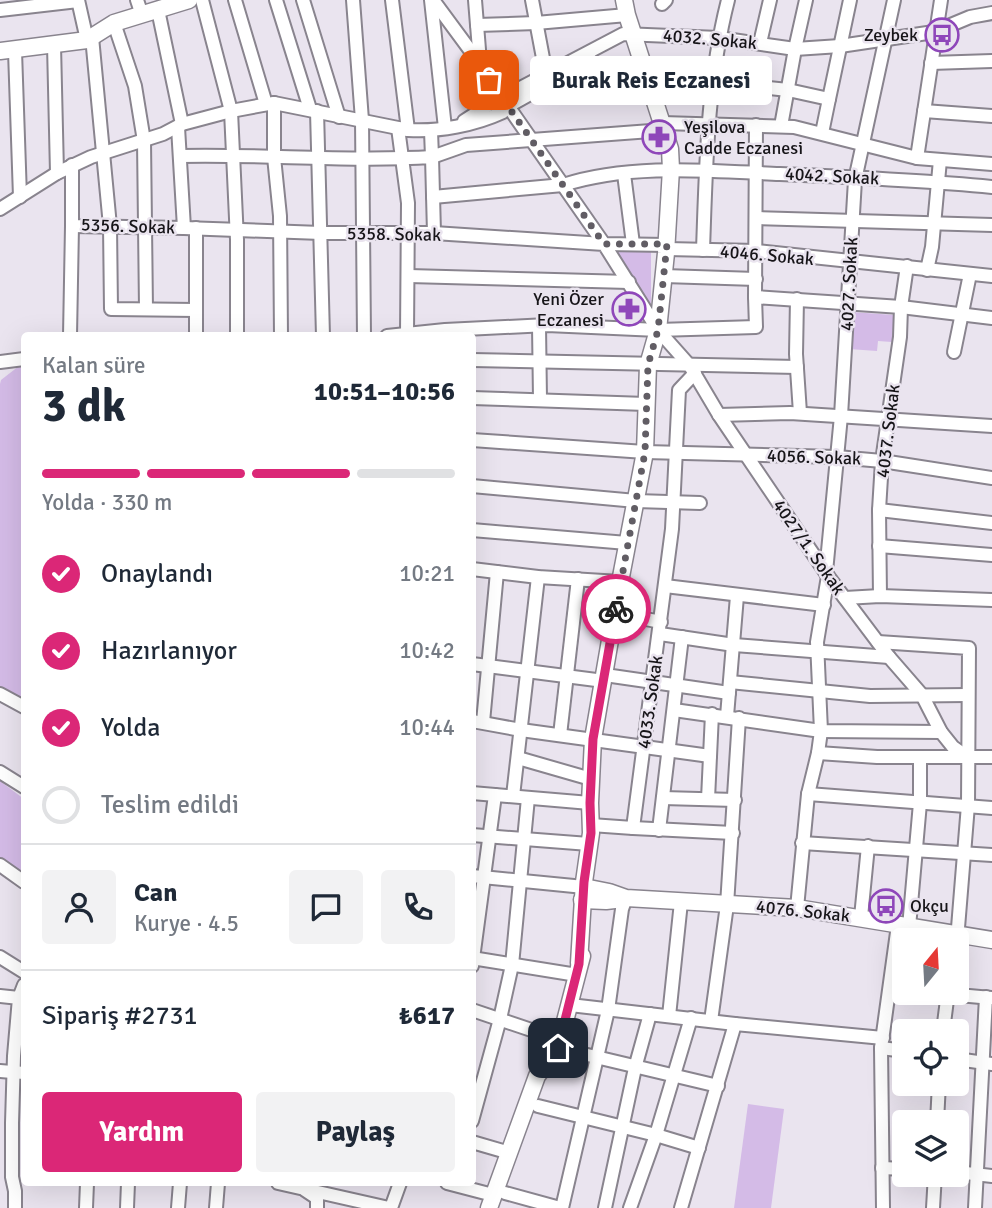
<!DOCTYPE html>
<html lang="tr">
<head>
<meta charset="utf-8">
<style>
  body { margin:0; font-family:Signika,sans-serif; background:#f2f2f3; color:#1f2937; height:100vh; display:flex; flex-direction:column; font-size:26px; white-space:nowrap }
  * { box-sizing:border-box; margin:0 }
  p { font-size:23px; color:#747a83 }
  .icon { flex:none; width:38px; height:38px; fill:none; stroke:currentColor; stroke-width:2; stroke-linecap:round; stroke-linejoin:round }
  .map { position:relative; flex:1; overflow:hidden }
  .panel { position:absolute; left:21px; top:332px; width:455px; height:854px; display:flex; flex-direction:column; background:#fff; border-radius:7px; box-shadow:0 7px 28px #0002 }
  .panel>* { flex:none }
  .needle { width:46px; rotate:18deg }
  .fabs { position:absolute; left:892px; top:928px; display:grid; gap:14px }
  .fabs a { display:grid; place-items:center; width:77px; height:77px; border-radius:7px; background:#fff; box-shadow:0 7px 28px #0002; font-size:35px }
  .pin { position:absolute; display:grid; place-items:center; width:60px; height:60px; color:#fff; margin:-30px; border-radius:14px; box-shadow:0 4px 10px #0006 }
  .courier { position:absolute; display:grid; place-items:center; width:70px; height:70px; margin:-35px; border:5px solid #db2777; border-radius:50%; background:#fff; color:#222; box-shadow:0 2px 9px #0007 }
  .bubble { position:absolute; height:49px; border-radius:7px; background:#fff; box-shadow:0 7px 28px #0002; font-size:23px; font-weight:800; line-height:49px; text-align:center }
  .summary em { font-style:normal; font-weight:800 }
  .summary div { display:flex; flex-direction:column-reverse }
  .summary { display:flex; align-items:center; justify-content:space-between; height:119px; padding:0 21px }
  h1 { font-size:46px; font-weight:800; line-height:52px }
  .bar { display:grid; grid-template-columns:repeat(4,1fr); gap:10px 7px; align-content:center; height:84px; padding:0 21px }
  .bar i { height:9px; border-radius:5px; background:#e0e1e3 }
  .bar .current { background:#db2777 }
  .bar p { grid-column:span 4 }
  .line { display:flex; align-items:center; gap:18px; padding:0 21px; border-top:2px solid #e0e1e3 }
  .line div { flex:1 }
  .round { display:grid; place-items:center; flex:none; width:74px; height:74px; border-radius:7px; background:#f2f2f3 }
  ol { padding:0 21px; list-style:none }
  li { display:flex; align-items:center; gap:21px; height:77px }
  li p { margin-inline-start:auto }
  li .icon { padding:7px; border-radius:50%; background:#db2777; color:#fff; stroke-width:4 }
  li:last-child { color:#747a83 }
  li i { width:38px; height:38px; border:4px solid #e0e1e3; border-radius:50% }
  .primary-button { display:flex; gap:14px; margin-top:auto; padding:14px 21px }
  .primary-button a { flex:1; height:80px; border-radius:7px; background:#db2777; color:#fff; font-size:28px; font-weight:800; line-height:80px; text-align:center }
  .primary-button a+a { background:#f2f2f3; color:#1f2937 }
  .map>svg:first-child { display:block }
  .green { fill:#d4bbe7 }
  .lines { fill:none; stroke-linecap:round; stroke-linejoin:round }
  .minor-casing { stroke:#89848e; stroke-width:16 }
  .major-casing { stroke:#89848e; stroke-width:19 }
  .minor { stroke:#fff; stroke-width:12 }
  .major { stroke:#fff; stroke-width:16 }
  .done { stroke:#615d64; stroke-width:7; stroke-dasharray:0 12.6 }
  .route { stroke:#db2777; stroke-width:9 }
  .labels { text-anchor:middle; stroke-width:5; stroke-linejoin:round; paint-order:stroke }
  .poi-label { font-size:18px; fill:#171519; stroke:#eae4ef; text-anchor:end }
  .street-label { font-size:18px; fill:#171519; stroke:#eae4ef }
</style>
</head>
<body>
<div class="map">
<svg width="992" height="1208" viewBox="0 0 992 1208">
  <rect width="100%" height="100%" fill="#eae4ef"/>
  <g class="green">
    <path d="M614,247L651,251V305Z"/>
    <path d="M851,312L894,315L892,342L878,341L877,351L849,349Z"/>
    <path d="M19,366H24V701L0,688V384L1,380Z"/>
    <path d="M0,781L24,799V880L0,863Z"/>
    <path d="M748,1104L784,1109L771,1208H734Z"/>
  </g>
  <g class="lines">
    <defs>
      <g id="minor">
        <path d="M78,0L87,40"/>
        <path d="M137,0L142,15"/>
        <path d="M202,0L231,111L237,240V336"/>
        <path d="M235,0L266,104"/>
        <path d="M276,0L310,109"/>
        <path d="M303,0L339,117"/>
        <path d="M353,0L362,120L364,336"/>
        <path d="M392,0L408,130"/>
        <path d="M431,0L445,128"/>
        <path d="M433,0L481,65L498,95"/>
        <path d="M475,0L480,62"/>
        <path d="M532,0L546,74"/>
        <path d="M662,4L666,0"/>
        <path d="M0,10L78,1"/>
        <path d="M158,10L182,124"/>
        <path d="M114,23L135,86L144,141L146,309"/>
        <path d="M477,25L536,23L627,15"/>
        <path d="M92,37L110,226L111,309L196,310"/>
        <path d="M760,43L770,0"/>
        <path d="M54,45L57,173"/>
        <path d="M15,51L20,197"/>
        <path d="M931,63L992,61"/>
        <path d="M648,75L788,90L829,99L822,133"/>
        <path d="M509,94L623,34L719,38L795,49L840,46L934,32L970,17L992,13"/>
        <path d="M829,99L850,0"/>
        <path d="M274,103V157L280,216L281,336"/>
        <path d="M514,103L591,60"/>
        <path d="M510,109L604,244L667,245"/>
        <path d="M317,111L323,336"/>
        <path d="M924,111L992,116"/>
        <path d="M464,121L495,101"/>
        <path d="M662,123L794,127L917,158L992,164"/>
        <path d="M781,126L795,49L806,0"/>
        <path d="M398,128L408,203L407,335"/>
        <path d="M431,131L432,157L466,145L664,130"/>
        <path d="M180,156C264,154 348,162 432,157L434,233"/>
        <path d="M917,158L941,0"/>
        <path d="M72,165V226L184,228L178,127"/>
        <path d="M624,174L633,244"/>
        <path d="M433,197L563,185C631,163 710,171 780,174C851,177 921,180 992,187"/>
        <path d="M0,209L57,173L91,157L163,134L182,124L231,111L274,103L408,130C439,132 475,125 503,112"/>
        <path d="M756,218L992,225"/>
        <path d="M184,228L321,233H434L604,244L658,330L690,366L719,415L828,576L889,657L922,695L941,732L953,747L967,757"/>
        <path d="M196,228V336"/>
        <path d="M667,249L756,251L992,276"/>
        <path d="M703,250C706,166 707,82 728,0"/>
        <path d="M927,270L932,247L940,160"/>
        <path d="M409,276L629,282"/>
        <path d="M664,276L756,279"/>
        <path d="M755,297L756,125"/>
        <path d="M797,299L796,354L800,413"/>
        <path d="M539,326L540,399"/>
        <path d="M70,336L72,226"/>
        <path d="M387,336L445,330L547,325L658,330L756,327L755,297L901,307L992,318"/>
        <path d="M954,352L970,274"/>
        <path d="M472,360L797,367"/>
        <path d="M0,362L24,359"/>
        <path d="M472,398L646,404"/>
        <path d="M719,415L790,413L992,426"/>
        <path d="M472,440L645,452L837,457L882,461L992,478"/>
        <path d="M472,486L636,501L700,503"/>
        <path d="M879,510L992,523"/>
        <path d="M472,530L627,543"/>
        <path d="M879,546L992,555"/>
        <path d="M472,569L538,577L620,582"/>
        <path d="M826,572L841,416L855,180L894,0"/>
        <path d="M665,586L824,605"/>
        <path d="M880,596L879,510L882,461L900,337L901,307L907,266"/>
        <path d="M845,598L880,596L992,600"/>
        <path d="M615,613L661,622"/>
        <path d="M660,634L734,645L889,657"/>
        <path d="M878,642L969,648L968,805L957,940"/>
        <path d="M472,664L604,681"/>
        <path d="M605,675L729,693"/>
        <path d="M730,682L870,696L968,695"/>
        <path d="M0,694L24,707"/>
        <path d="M674,710L821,731L941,732"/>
        <path d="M727,716L737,596"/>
        <path d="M472,721L521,730L710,756"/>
        <path d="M483,722L497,572"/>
        <path d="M560,735L578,579"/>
        <path d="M818,753L877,757H992"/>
        <path d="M518,758L591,779"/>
        <path d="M0,772L24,787"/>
        <path d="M472,793L590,803"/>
        <path d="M808,794L992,808"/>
        <path d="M513,796L538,577"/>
        <path d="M663,798L735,800"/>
        <path d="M708,799L712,714"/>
        <path d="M591,825L633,828L672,529L679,390L695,373"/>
        <path d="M633,828L733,833"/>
        <path d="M659,830L682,637"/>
        <path d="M472,835L589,844"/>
        <path d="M802,843L992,855"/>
        <path d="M0,865L24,882"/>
        <path d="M472,876L584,887"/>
        <path d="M797,908L808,794L818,753L821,731L817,642L828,576"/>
        <path d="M861,917L868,846"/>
        <path d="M909,927L920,803V758"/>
        <path d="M0,957L24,972"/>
        <path d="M472,958L577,975"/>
        <path d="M472,966L495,795"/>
        <path d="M24,985L19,998H24"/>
        <path d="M947,994L992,998"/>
        <path d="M0,996L19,998L14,1056L12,1123V1177L15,1191V1208"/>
        <path d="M570,1005L735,1024L883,1038"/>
        <path d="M472,1010L561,1040"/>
        <path d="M669,1016L681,902"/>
        <path d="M711,1021L727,905L739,718"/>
        <path d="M943,1031L948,992"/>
        <path d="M558,1048L718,1086"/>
        <path d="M881,1048L905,1051"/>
        <path d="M957,1059L992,1064"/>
        <path d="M0,1071L24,1073"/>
        <path d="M538,1106L656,1135L699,1148"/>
        <path d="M472,1121L500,1019L512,965L528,798"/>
        <path d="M937,1122L939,1083"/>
        <path d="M472,1142L510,1153"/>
        <path d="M882,1168L905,1169"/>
        <path d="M957,1172L992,1176"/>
        <path d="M278,1183L389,1208"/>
        <path d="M447,1183L493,1195"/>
        <path d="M305,1190L317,1198V1208"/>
        <path d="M505,1193L560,1208"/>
        <path d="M86,1208L87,1183"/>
        <path d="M127,1208L128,1183"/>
        <path d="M178,1208L180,1183"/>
        <path d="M216,1208L218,1183"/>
        <path d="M391,1208L400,1183"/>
        <path d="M562,1208L608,1010L622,909L626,898"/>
        <path d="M605,1208L635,1068L650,1014"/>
        <path d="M630,1208L656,1135L691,1018"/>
        <path d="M681,1208L735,1024"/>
        <path d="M883,1208L881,1048L898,925"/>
        <path d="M933,1208L935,1174"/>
        <path d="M975,1208L986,997"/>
      </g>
      <g id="major">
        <path d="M0,51L87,40L114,23L189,0"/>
        <path d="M584,887L609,892L626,898L797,908L992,940"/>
        <path d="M582,900L606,901L623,899"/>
        <path d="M579,963L584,882L591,833L590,803L593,739L620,582L645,452L648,365L658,330L666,253L671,169L670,149L664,130L627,15L624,0"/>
        <path d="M489,1208L537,1076L558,1048L582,956"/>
      </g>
    </defs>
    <use href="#minor" class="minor-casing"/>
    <use href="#major" class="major-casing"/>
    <use href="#minor" class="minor"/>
    <use href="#major" class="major"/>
  </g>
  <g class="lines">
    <path class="done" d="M489,80L498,95L505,93L512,96L514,103L510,109L604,244H667L658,330L648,365L645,452L616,609"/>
    <path class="route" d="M558,1048L579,964L584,882L591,833L590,803L593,739L616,609"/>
  </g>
  <defs>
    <symbol id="bus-ring" viewBox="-11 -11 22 22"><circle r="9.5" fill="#eae4ef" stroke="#8f47ba" stroke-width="1.5"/><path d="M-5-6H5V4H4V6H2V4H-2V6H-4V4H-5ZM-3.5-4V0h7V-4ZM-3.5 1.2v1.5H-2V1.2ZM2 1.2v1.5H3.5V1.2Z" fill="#8f47ba"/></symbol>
    <symbol id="pharmacy-ring" viewBox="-11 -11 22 22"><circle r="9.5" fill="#eae4ef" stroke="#8f47ba" stroke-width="1.5"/><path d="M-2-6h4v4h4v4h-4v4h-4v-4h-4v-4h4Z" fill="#8f47ba"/></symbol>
  </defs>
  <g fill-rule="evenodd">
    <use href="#bus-ring" x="923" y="16" width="38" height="38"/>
    <use href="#pharmacy-ring" x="640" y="118" width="38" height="38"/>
    <use href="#pharmacy-ring" x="610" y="290" width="38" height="38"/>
    <use href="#bus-ring" x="867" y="887" width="38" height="38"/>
  </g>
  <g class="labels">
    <g class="poi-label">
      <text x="918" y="41">Zeybek</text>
      <text x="684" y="133" text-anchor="start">Yeşilova<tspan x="684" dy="21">Cadde Eczanesi</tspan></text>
      <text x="604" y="305">Yeni Özer<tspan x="604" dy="21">Eczanesi</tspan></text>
      <text x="910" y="912" text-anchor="start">Okçu</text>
    </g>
    <g class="street-label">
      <text transform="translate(710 39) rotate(5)" y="6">4032. Sokak</text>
      <text transform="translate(832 176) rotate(3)" y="6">4042. Sokak</text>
      <text transform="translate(128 226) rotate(2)" y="6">5356. Sokak</text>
      <text transform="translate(394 234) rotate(1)" y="6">5358. Sokak</text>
      <text transform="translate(767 255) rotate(5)" y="6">4046. Sokak</text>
      <text transform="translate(849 284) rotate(-87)" y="6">4027. Sokak</text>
      <text transform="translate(888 431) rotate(-83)" y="6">4037. Sokak</text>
      <text transform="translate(814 457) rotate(2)" y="6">4056. Sokak</text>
      <text transform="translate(809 547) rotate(55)" y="6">4027/1. Sokak</text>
      <text transform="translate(650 702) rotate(-82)" y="6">4033. Sokak</text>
      <text transform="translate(803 911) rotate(6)" y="6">4076. Sokak</text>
    </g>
  </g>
</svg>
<div class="fabs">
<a><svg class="needle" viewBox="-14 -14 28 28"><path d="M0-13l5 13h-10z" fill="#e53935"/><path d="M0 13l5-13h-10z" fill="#747a83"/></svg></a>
<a><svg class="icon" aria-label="locate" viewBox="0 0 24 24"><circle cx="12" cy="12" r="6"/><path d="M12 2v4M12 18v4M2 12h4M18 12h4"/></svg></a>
<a><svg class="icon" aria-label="layers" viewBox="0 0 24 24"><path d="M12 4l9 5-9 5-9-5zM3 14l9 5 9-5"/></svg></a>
</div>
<div class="pin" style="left:489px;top:80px;background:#ea580c"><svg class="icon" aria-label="bag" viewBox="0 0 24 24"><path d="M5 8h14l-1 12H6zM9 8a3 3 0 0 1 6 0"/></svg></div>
<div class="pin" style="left:558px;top:1048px;background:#1f2937"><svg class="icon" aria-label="home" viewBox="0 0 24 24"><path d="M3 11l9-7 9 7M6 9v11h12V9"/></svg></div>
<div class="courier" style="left:616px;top:609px"><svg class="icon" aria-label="bike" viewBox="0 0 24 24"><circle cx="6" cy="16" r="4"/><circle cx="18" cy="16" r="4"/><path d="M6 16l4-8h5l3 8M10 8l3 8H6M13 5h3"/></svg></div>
<div class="bubble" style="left:530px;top:56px;width:242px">Burak Reis Eczanesi</div>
<section class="panel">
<div class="summary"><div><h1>3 dk</h1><p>Kalan süre</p></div><em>10:51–10:56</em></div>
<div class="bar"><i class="current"></i><i class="current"></i><i class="current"></i><i></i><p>Yolda · 330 m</p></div>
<ol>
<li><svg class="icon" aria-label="check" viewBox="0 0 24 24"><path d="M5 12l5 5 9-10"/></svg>Onaylandı<p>10:21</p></li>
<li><svg class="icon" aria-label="check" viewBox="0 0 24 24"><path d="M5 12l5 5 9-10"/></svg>Hazırlanıyor<p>10:42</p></li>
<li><svg class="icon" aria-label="check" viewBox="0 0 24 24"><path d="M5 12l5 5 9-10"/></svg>Yolda<p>10:44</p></li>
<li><i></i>Teslim edildi</li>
</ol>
<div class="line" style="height:126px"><a class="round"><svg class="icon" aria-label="person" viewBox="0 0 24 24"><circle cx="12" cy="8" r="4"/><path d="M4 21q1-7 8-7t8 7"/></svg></a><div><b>Can</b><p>Kurye · 4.5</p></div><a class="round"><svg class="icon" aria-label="chat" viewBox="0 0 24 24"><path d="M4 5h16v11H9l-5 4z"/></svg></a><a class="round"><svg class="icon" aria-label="phone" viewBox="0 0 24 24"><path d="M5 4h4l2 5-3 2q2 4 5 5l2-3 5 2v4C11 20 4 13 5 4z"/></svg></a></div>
<div class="line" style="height:91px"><div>Sipariş #2731</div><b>₺617</b></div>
<div class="primary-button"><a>Yardım</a><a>Paylaş</a></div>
</section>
</div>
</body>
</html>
